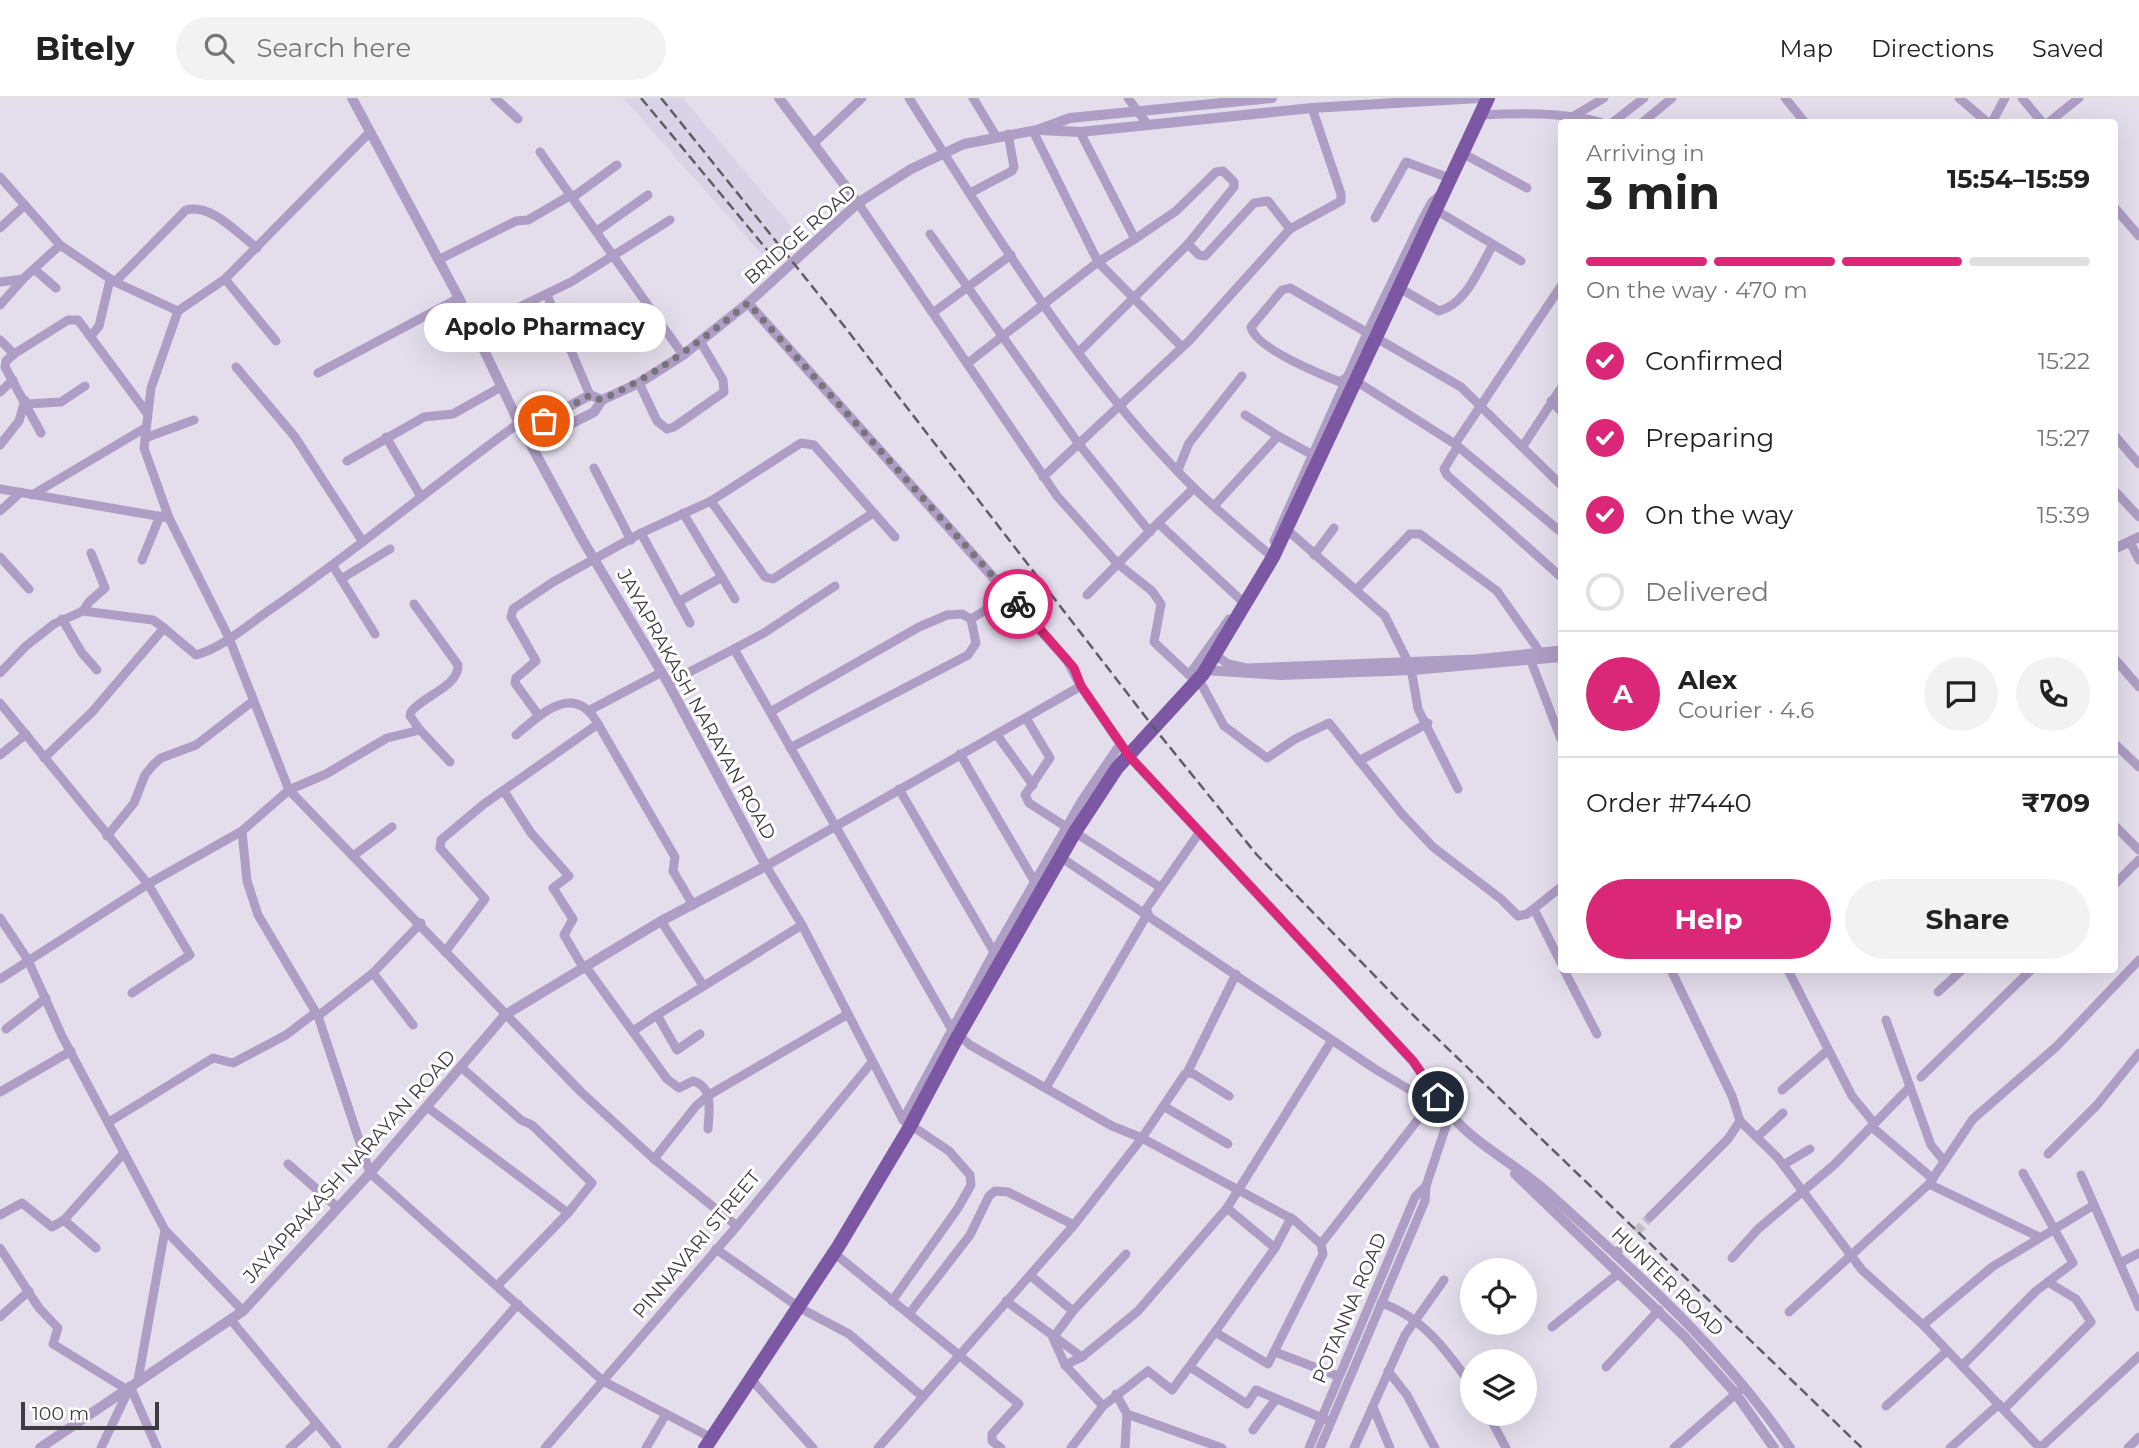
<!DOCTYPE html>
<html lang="en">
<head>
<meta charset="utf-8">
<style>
  body { margin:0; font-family:Montserrat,sans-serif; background:#f2f2f2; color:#222; height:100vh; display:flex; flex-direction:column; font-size:26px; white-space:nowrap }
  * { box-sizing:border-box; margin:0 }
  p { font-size:23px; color:#767676 }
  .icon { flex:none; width:38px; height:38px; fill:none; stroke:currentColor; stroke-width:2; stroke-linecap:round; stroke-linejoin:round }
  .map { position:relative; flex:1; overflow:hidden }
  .panel { position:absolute; left:1558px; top:21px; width:560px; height:854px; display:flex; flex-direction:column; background:#fff; border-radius:7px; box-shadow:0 7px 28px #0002 }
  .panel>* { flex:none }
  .fabs { position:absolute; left:1460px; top:1160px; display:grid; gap:14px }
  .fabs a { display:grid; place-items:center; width:77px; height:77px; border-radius:50%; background:#fff; box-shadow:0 7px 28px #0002; font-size:35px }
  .scale { position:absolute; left:21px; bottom:18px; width:138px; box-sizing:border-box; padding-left:7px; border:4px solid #3d3b40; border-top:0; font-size:19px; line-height:24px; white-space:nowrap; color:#3d3b40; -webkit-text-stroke:5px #fff; paint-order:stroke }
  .pin { position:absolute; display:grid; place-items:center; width:60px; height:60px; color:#fff; margin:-30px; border:4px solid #fff; border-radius:50%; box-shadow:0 2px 7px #0007 }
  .courier { position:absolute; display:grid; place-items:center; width:70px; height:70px; margin:-35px; border:5px solid #db2777; border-radius:50%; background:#fff; color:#222; box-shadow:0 2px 9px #0007 }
  .bubble { position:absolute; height:49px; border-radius:24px; background:#fff; box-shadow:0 7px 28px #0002; font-size:23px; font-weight:700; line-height:49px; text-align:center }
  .summary em { font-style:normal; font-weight:700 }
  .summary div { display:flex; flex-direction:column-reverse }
  .summary { display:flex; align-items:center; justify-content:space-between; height:119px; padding:0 28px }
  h1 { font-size:46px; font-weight:700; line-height:52px }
  .bar { display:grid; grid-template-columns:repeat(4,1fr); gap:10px 7px; align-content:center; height:84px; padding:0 28px }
  .bar i { height:9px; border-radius:5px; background:#e0e0e0 }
  .bar .current { background:#db2777 }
  .bar p { grid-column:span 4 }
  .line { display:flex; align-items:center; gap:18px; padding:0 28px; border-top:2px solid #e0e0e0 }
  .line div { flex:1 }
  .round { display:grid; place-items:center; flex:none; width:74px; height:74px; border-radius:37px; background:#f2f2f2 }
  ol { padding:0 28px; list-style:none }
  li { display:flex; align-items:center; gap:21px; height:77px }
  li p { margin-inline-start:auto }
  li .icon { padding:7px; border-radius:50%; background:#db2777; color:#fff; stroke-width:4 }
  li:last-child { color:#767676 }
  li i { width:38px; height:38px; border:4px solid #e0e0e0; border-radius:50% }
  .cta { display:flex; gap:14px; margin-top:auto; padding:14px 28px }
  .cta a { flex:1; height:80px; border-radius:42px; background:#db2777; color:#fff; font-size:28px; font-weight:700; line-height:80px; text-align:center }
  .cta a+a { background:#f2f2f2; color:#222 }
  header { display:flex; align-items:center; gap:42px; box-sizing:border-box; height:98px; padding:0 35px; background:#fff; border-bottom:2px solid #e0e0e0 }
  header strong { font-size:33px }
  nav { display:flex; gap:38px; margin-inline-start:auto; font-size:24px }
  .search { width:490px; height:63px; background:#f2f2f2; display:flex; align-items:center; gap:18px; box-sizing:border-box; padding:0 24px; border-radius:38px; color:#767676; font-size:26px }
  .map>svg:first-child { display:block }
  .built { fill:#dad2e6 }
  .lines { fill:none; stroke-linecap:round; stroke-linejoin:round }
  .minor-tunnel { stroke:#c3bdca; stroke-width:9; stroke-dasharray:9 4.5; stroke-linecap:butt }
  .minor { stroke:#ae9dc4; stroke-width:9 }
  .tertiary { stroke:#ae9dc4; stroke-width:10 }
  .trunk { stroke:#7c57a4; stroke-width:14 }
  .rail { stroke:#5f5c63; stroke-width:2.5; stroke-dasharray:10 5; stroke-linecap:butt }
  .done { stroke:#77747c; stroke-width:7; stroke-dasharray:0 12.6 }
  .route { stroke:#db2777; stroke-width:9 }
  .labels { text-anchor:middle; stroke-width:6; stroke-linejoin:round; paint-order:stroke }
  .street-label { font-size:19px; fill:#3d3b40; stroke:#fff }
</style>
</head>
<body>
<header>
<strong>Bitely</strong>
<div class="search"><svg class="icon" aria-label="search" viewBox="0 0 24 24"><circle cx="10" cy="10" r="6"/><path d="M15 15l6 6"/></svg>Search here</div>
<nav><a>Map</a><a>Directions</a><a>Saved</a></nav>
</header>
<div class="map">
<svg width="2139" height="1350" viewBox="0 0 2139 1350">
  <rect width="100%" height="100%" fill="#e4deec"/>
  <path class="built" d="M623,0H683L798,136L764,159Z"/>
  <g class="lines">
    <path class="minor-tunnel" d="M1627,1144L1650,1119"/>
    <g class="minor">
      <path d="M495,0L518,21"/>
      <path d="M909,0C992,131 1083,281 1194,390C1218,413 1244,435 1270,457"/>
      <path d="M973,0L996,38"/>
      <path d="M1128,0L1147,26"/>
      <path d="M1785,0L1803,22"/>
      <path d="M1959,0L1987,24"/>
      <path d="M2022,0L2042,24"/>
      <path d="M1480,17C1522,15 1560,14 1600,24"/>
      <path d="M1574,18L1604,0"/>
      <path d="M1613,24L1644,0"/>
      <path d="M1643,24L1672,0"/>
      <path d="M1992,24L2005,0"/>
      <path d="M2049,24L2079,0"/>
      <path d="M1033,33L1098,164L1135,141L1080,34"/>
      <path d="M814,45L862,0"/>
      <path d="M540,54L683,257"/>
      <path d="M1462,55L1527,90"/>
      <path d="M0,79L60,147L115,184L178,213L151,290L144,350L169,420L229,540L289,692L581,994L654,1061L737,1128"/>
      <path d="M970,95L1012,73L1014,69L1008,36"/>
      <path d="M573,99L617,67"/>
      <path d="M858,105L1057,398L1118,466L1152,493L1161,506L1154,544L1189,577L1196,576L1224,628L1267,660L1295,641L1329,625L1402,716L1433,749L1501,801L1518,818L1527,816L1561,789"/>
      <path d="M2114,109L2139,138"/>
      <path d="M1434,111L1521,163"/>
      <path d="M1375,120L1406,64L1449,80"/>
      <path d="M0,130L25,107"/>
      <path d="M597,133L648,97"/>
      <path d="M930,136L1078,345L1150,434"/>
      <path d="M1188,146L1199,157L1205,158L1254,105L1268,103L1290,131"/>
      <path d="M438,162L516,123L528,122L571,97"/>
      <path d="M34,171L56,190"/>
      <path d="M225,181L276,243"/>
      <path d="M0,184L23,181L60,147"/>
      <path d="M115,184L186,112C211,105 237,135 257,150"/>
      <path d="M1396,188L1439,213C1467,206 1479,170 1493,147"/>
      <path d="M547,197L590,297"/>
      <path d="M0,207L23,181"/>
      <path d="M178,213L225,181L370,34"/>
      <path d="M934,214L1011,157"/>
      <path d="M474,231L571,184L670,122"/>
      <path d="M91,238L99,228L110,182"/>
      <path d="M0,242L14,256L68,222H78L147,315"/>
      <path d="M1080,253L1188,146L1234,89V84L1223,73L1216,74L1176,113L1135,141"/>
      <path d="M14,256L6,263L5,269L41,335"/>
      <path d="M968,265L1098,164L1181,248"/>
      <path d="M236,269L295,339L363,444"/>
      <path d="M318,275L459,200"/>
      <path d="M639,285L657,323L667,331L674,329L724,294L723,282L700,243"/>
      <path d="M0,294L13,282"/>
      <path d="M1551,303L1561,313"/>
      <path d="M27,306L61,304L85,288"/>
      <path d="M2114,337L2139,366"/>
      <path d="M1278,338L1313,357"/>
      <path d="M386,339L420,397"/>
      <path d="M145,340L194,322"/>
      <path d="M1455,346L1561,188"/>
      <path d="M0,347L19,323L25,302"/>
      <path d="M1458,348L1444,371L1447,377L1561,479"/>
      <path d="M1523,348L1561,290"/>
      <path d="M347,363L424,319L453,316L501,289"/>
      <path d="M594,370L631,442"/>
      <path d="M1178,372L1189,345L1242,278"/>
      <path d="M1043,379L1189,243L1290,131L1341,103V96L1312,10"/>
      <path d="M1561,387L1461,289L1290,190L1282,192L1251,229C1255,250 1320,276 1340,284L1348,278L1455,346L1561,434"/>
      <path d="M0,391L169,420"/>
      <path d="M2114,392L2139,419"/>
      <path d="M32,397L145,330"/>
      <path d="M711,403L765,479L773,481L873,415"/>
      <path d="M1214,408L1278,338L1245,317"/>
      <path d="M0,413L21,394"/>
      <path d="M683,415L735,501"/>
      <path d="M1158,425L1194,390"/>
      <path d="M1284,429L1385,518L1411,570L1418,611L1458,691"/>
      <path d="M641,435L690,525"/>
      <path d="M1274,443L1367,235L1423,120L1432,104L1440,97"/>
      <path d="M2130,444L2139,462"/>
      <path d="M1314,457L1334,430"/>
      <path d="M0,459L29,491"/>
      <path d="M142,462L160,418"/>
      <path d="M333,468L375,536"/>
      <path d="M341,481L390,451"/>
      <path d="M1356,492L1410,436H1420L1497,493L1540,554"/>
      <path d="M1087,497L1158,425L1242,503"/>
      <path d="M678,504L722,479"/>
      <path d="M414,506L458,567C459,589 422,598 411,614L410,618L420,632"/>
      <path d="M83,513L89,504L105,490L91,455"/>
      <path d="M62,521L82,555L97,572"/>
      <path d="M734,551L764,535L835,488"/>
      <path d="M1211,554L1228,566L1247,570L1475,561L1561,552"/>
      <path d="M1529,558L1561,641"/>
      <path d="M2114,560L2139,589"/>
      <path d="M0,575L26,548L54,526L83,513L153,522L164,530"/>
      <path d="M1189,577L1229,521"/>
      <path d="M668,585L734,551L951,930L970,947L1112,1028L1142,1040L1294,1122L1321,1146"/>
      <path d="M0,605L148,786L242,733L289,692L326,676L387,640L420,632L450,664"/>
      <path d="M590,612L662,574"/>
      <path d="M772,613L919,529L947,517L962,516L971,521L1010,497"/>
      <path d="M539,618L515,585L516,580L536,563L511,519L513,511L553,484L641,435L711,403L801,345L814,347L895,439"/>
      <path d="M1026,620L1050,660L1025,697L1029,705L1160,789"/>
      <path d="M598,626L675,759L673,773L693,807"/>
      <path d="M997,637L1033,687"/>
      <path d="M2114,645L2139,669"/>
      <path d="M790,650L968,557L976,545L971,521"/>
      <path d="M960,656L1036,786"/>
      <path d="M0,657L26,636"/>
      <path d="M44,660L92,614L164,530L196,557C224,549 250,525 274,509C358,451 436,385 519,325"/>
      <path d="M1359,663L1428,625"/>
      <path d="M899,691L994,854"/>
      <path d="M504,693L531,735L569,778L553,790L573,821L564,837L584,871"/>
      <path d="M2114,727L2139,752"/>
      <path d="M242,733L247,783L258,817L318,918L370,1075L603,1283L712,1340"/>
      <path d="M107,738L134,705L145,677L153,667L161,660L196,647L253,603"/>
      <path d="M1053,754L1375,971L1450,1016L1426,1088L1425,1103L1320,1350"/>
      <path d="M353,758L392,729"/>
      <path d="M2114,787L2139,762"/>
      <path d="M1534,811L1561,865"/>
      <path d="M1144,814L1199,735"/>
      <path d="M0,820L28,862L62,938L165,1132L243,1213"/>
      <path d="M661,823L703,887"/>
      <path d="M445,854L485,801L440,750L441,742L484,706L598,626C575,584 543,614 516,637"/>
      <path d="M586,869L667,981L679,990L693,983C714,989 709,1013 708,1031"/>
      <path d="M1564,872L1597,936"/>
      <path d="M1788,872L1852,998L1874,1025"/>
      <path d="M373,875L413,927"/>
      <path d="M0,881L148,786L190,857L132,895"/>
      <path d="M1938,894L1962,872"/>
      <path d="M657,917L802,827"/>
      <path d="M318,918L373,875L421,825"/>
      <path d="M1886,922L1931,1047L1944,1063"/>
      <path d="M6,931L46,900"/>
      <path d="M633,933L657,917L677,952L700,936"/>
      <path d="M461,969L521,1022L532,1027L592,1085L568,1115L497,1188"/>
      <path d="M1187,975L1236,876"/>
      <path d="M1921,979L2031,872"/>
      <path d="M1047,988L1148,815"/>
      <path d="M1782,992L1827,953"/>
      <path d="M0,994L71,953"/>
      <path d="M427,1009L568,1115"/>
      <path d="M1165,1009L1228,1046"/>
      <path d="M903,1022L994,854L1082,702L1121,645"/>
      <path d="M1740,1023L1777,1059L1862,1172L1923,1227L2040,1350"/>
      <path d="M109,1024L213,960L233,965L286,937L315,915"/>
      <path d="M1872,1029L1933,1081"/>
      <path d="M1757,1039L1783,1015"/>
      <path d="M2048,1056L2097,1007L2139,955"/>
      <path d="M654,1061L696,1008L709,997L848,916"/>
      <path d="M288,1066L338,1110"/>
      <path d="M1783,1067L1810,1051"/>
      <path d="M2081,1077L2139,1209"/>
      <path d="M1929,1086L2039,1139"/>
      <path d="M1227,1110L1275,1150"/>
      <path d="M0,1117L22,1105L52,1129L64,1122"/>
      <path d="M1650,1119L1728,1041L1740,1023L1732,998L1671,872"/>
      <path d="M0,1150L39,1210L58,1230L53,1246L126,1291"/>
      <path d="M96,1150L64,1122L123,1056"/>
      <path d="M716,1151L800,1210L849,1236L923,1299"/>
      <path d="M834,1155L1019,1306L992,1336V1343L1001,1350"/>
      <path d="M1615,1156L1627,1144"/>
      <path d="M1732,1160L1758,1131L1834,1067L1908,991"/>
      <path d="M2120,1165L2139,1155"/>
      <path d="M1031,1178L1073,1213"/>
      <path d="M892,1203L958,1110L971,1087L970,1077L949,1053L903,1022L802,827L766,768L1081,588"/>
      <path d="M1006,1203L1082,1259"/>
      <path d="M1381,1205C1423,1219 1447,1253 1472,1288"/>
      <path d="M1789,1214L1929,1086L1973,1021L2057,948L2139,862"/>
      <path d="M909,1216L970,1137L989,1098L995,1093L1008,1094L1074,1127"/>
      <path d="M0,1219L29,1193"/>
      <path d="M231,1222L337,1350"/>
      <path d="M1923,1227L1992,1169L2094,1107"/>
      <path d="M1552,1229L1619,1175"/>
      <path d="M1215,1234L1275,1150L1291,1120"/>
      <path d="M1275,1254L1338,1278"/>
      <path d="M1065,1267L1082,1259L1138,1213L1227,1110L1332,942"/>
      <path d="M1962,1268L2036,1193L2073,1165L2023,1075"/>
      <path d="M1190,1269L1247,1306L1256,1292L1327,1322"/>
      <path d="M1606,1269L1659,1212"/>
      <path d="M1388,1273L1407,1297L1435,1350"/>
      <path d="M751,1281L813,1350"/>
      <path d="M138,1282L165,1132"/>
      <path d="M130,1288L157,1350"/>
      <path d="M1116,1296L1127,1316"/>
      <path d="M1103,1308L1065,1267L1053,1240L1073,1213L1126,1156"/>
      <path d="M1886,1308L1947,1253"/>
      <path d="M1373,1309L1390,1350"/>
      <path d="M2004,1311L2091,1224L2076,1201L2048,1184"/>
      <path d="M1488,1316L1506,1350"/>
      <path d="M1253,1332L1276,1301"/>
      <path d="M101,1350L130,1289"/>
      <path d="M290,1350L315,1327"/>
      <path d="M392,1350L518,1206"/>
      <path d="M545,1350L737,1128L872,964"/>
      <path d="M646,1350L666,1316"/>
      <path d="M878,1350L1074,1127L1142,1040L1185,976L1192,975L1229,998"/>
      <path d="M1071,1350L1103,1308L1148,1273L1172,1292L1215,1234L1268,1266L1323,1156L1321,1146L1430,1006"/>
      <path d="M1125,1350L1127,1316L1222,1350"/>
      <path d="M1309,1350L1415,1099L1426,1088"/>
      <path d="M1354,1350L1405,1237L1444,1182"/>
      <path d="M1674,1350L1739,1293"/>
      <path d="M1950,1350L1999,1306"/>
      <path d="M2040,1350L2139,1258"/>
      <path d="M2128,1350L2139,1339"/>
    </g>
    <g class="tertiary">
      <path d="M779,0L858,105"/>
      <path d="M1040,32L1080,34L1312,10L1479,0"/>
      <path d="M748,205L1067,562L1081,588L1129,658L1413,963C1425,980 1436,1000 1450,1016C1476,1047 1515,1066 1545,1092C1635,1173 1722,1250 1790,1350"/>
      <path d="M602,302L639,285L683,257L748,205L858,105L911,71L964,46L1037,32L1070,20L1272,0"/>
      <path d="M524,333L590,297L602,302"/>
      <path d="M531,346L594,314L602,302"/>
      <path d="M2114,451L2139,439"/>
      <path d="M1205,572L1280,577L1413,572L1561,559"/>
      <path d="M1515,1076L1685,1239L1736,1296L1774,1350"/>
      <path d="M40,1350L243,1213L370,1075L505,917L661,823L766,768L668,585L582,441L519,325L459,200L352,0"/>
    </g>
    <path class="trunk" d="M705,1350L838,1149L908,1032L957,940L1075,734L1117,670L1203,576L1273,459L1488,0"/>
    <g class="rail">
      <path d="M641,0L778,165"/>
      <path d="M661,0L848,233L1151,626L1257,757L1413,917L1862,1350"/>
    </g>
  </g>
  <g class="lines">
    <path class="done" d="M544,323L590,297L601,302C656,277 701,243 748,205L1018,506"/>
    <path class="route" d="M1018,506L1074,570L1081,588L1129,658L1413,963L1438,999"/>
  </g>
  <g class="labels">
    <g class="street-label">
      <text transform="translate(800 136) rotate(-41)" y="7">BRIDGE ROAD</text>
      <text transform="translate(697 606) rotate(61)" y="7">JAYAPRAKASH NARAYAN ROAD</text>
      <text transform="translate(349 1068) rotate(-48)" y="7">JAYAPRAKASH NARAYAN ROAD</text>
      <text transform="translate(696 1146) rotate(-50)" y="7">PINNAVARI STREET</text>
      <text transform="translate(1668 1183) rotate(44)" y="7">HUNTER ROAD</text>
      <text transform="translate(1349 1210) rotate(-67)" y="7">POTANNA ROAD</text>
    </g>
  </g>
</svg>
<div class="fabs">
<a><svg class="icon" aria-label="locate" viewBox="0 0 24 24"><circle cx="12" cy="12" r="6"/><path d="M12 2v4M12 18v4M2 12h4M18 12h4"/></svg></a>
<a><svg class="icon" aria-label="layers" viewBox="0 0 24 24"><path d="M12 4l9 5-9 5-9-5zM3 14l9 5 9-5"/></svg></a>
</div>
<div class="scale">100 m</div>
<div class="pin" style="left:544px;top:323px;background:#ea580c"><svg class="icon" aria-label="bag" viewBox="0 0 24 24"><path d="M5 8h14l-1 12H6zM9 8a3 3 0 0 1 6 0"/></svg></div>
<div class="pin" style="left:1438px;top:999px;background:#1f2937"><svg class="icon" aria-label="home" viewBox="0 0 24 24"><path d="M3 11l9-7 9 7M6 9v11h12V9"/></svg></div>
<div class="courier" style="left:1018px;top:506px"><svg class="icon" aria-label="bike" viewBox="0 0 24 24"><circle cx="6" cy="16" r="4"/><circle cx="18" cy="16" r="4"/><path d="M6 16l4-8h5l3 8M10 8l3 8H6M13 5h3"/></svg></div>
<div class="bubble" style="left:424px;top:205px;width:242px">Apolo Pharmacy</div>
<section class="panel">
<div class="summary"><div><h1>3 min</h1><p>Arriving in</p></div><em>15:54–15:59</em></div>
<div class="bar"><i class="current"></i><i class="current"></i><i class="current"></i><i></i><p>On the way · 470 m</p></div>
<ol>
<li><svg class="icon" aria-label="check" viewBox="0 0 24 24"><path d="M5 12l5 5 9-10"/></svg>Confirmed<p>15:22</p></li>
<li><svg class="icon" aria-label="check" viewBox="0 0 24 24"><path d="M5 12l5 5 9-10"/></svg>Preparing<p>15:27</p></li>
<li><svg class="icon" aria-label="check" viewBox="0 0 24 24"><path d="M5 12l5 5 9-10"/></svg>On the way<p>15:39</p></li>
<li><i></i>Delivered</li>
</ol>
<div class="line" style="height:126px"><b class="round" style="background:#db2777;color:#fff">A</b><div><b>Alex</b><p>Courier · 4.6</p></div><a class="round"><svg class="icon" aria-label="chat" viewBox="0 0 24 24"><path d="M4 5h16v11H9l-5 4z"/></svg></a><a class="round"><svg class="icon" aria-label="phone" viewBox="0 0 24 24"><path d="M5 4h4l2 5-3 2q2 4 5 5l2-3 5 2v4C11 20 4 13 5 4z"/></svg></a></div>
<div class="line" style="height:91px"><div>Order #7440</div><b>₹709</b></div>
<div class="cta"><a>Help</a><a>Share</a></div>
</section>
</div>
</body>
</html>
